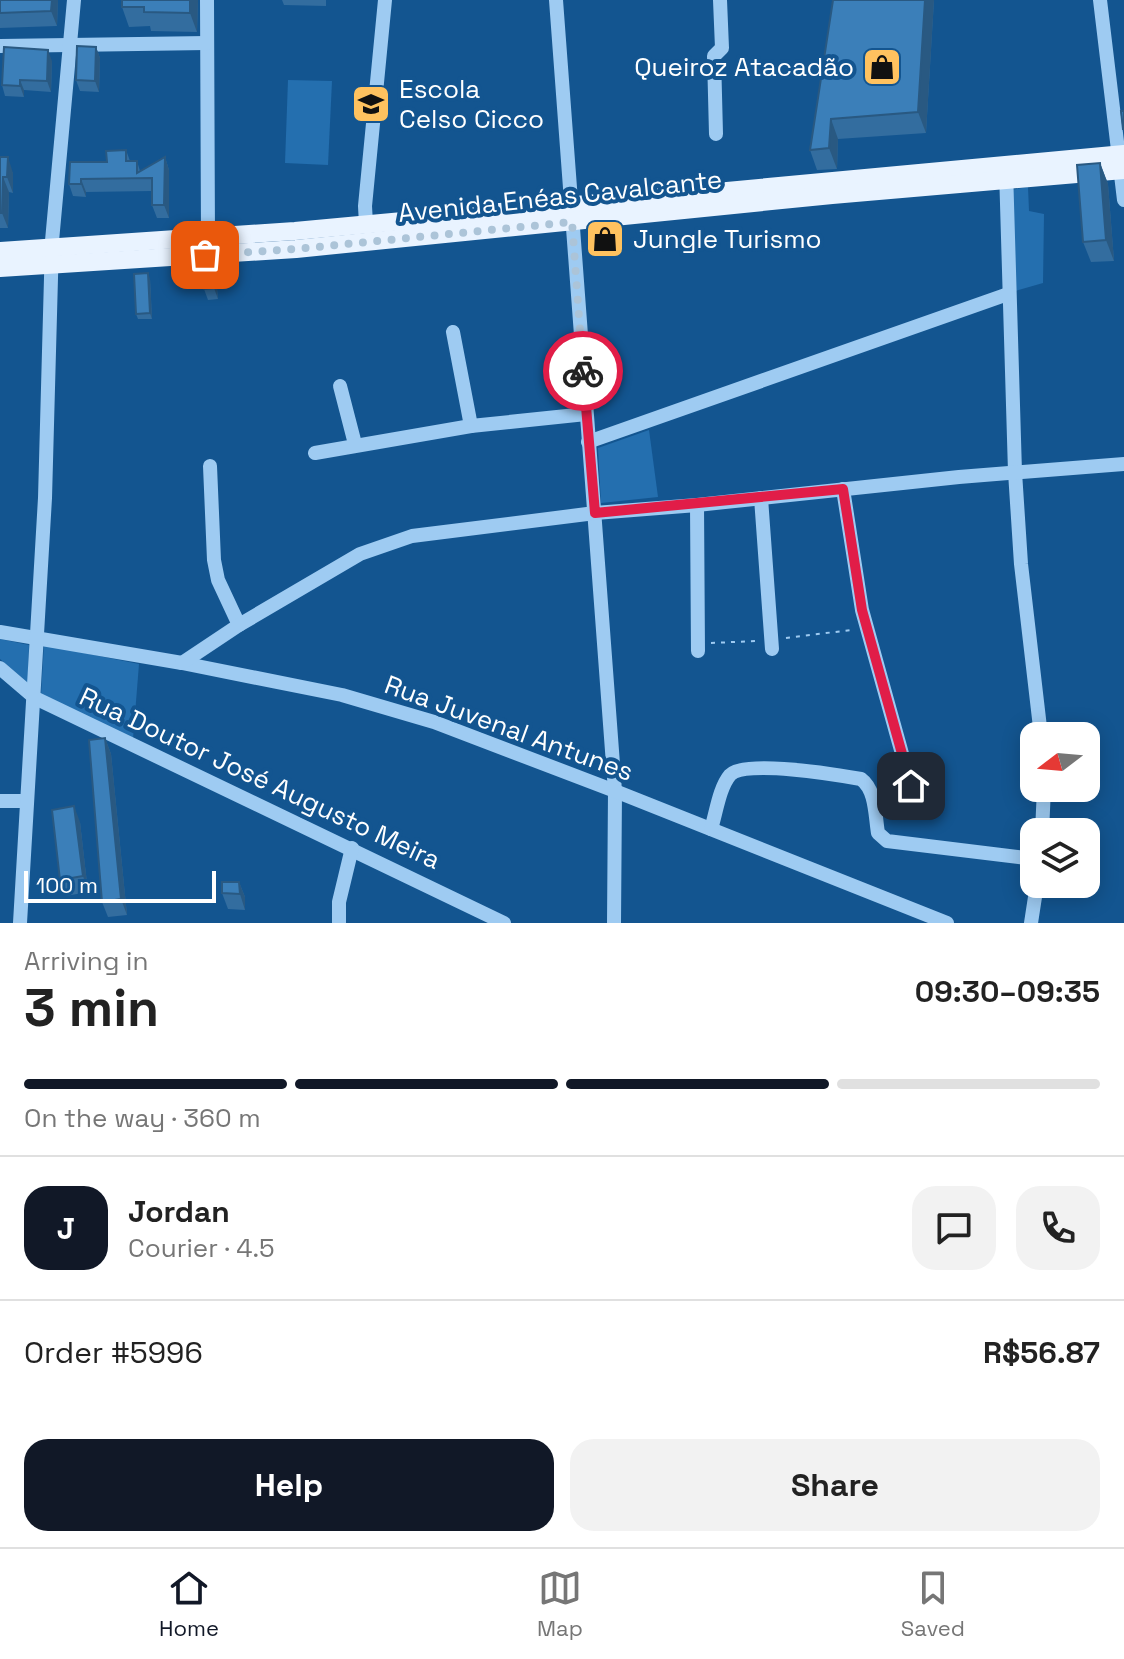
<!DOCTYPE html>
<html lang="en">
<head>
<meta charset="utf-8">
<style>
  body { margin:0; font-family:"Space Grotesk",sans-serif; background:#f2f2f2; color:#222; height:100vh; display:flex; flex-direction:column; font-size:30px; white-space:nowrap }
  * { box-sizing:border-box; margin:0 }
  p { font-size:26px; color:#767676 }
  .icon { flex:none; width:44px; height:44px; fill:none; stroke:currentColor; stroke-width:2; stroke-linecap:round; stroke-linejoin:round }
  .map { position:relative; height:923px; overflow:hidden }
  .side { display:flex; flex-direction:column; background:#fff; flex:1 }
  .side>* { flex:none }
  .needle { width:52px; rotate:254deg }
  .controls { position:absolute; left:1020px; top:722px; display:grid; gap:16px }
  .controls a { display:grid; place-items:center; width:80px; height:80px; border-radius:16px; background:#fff; box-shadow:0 4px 20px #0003; font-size:40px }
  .scale { position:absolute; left:24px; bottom:20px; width:192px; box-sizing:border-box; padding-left:8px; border:4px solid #fff; border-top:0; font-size:22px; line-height:28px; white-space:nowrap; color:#fff; -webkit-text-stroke:6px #135590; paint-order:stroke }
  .pin { position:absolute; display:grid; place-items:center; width:68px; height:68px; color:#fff; margin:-34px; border-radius:16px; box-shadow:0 4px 12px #0006 }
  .courier { position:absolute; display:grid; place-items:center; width:80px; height:80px; margin:-40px; border:6px solid #e11d48; border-radius:50%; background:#fff; color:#222; box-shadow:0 2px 10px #0007 }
  .head em { font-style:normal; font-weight:700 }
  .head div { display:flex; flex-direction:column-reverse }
  .head { display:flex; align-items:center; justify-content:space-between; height:136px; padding:0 24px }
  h1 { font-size:52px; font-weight:700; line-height:60px }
  .bar { display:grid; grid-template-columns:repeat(4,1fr); gap:12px 8px; align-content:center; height:96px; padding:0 24px }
  .bar i { height:10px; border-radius:6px; background:#e0e0e0 }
  .bar .selected { background:#111827 }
  .bar p { grid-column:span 4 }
  .line { display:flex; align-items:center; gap:20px; padding:0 24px; border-top:2px solid #e0e0e0 }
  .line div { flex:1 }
  .round { display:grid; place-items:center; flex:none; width:84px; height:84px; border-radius:24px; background:#f2f2f2 }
  .cta { display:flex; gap:16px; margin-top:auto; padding:16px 24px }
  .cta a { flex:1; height:92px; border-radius:24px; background:#111827; color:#fff; font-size:32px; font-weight:700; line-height:92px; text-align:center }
  .cta a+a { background:#f2f2f2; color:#222 }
  .menu { display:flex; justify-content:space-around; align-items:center; height:112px; border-top:2px solid #e0e0e0; background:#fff; font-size:22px; color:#767676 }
  .menu a { display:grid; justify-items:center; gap:4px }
  .menu .selected { color:#111827 }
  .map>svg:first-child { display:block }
  .green { fill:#246faf }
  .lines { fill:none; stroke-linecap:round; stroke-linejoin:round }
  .path { stroke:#9ecbf2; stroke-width:2; stroke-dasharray:4 6; stroke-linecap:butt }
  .minor { stroke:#9ecbf2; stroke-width:14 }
  .major { stroke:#e9f3ff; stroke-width:18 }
  .wall { fill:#336d9f }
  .shaded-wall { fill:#295982 }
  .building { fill:#3b7fb9; stroke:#295982; stroke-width:2 }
  .done { stroke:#acc4d8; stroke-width:8; stroke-dasharray:0 14.4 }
  .route { stroke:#e11d48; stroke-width:10 }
  .labels { text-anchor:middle; stroke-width:8; stroke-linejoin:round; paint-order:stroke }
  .poi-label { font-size:26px; fill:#fff; stroke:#135590; text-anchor:start }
  .street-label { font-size:26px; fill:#fff; stroke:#135590 }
</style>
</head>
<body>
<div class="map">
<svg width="1124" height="923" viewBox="0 0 1124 923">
  <rect width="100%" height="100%" fill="#135590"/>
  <g class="green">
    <path d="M288,80L332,81L328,165L285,163Z"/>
    <path d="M1028,187L1029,211L1044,214L1043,283L1012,292L1010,190Z"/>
    <path d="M649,430L658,497L601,503L598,448Z"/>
    <path d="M0,639L29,645L28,683L0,659Z"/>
    <path d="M44,645L139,664L133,739L41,695Z"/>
  </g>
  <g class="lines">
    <g class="path">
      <path d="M786,638L851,630"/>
      <path d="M711,643L756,641"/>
    </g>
    <g class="minor">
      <path d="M207,0L208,237"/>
      <path d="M556,0L615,791L614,923"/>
      <path d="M1100,0L1124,200"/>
      <path d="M0,46L207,43"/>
      <path d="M716,134L714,56L722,48L720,0"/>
      <path d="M1006,170L1015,472L1021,564L1041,736"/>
      <path d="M366,224L365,206L385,0"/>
      <path d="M453,332L471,426"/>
      <path d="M340,386L355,444"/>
      <path d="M588,442L1008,294"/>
      <path d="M315,453L471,426L586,414"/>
      <path d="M210,466L214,560L218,580L239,625"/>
      <path d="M843,489L862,610L911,786"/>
      <path d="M761,498L772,649"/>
      <path d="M697,505L698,651"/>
      <path d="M0,632L182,663L342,695L434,722L615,791L947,923"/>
      <path d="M182,663L239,625L360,554L412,536L595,513L697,505L959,477L1124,464"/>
      <path d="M0,668L35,698L504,923"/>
      <path d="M0,801H27"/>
      <path d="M711,829C716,814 719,788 730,775C744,759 838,775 861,779C876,790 875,815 878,833L887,841L1034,859"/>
      <path d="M1042,832L1044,788"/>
      <path d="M20,923L45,498L52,241L74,0"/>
      <path d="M339,923V902L352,848"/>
      <path d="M1031,923L1037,884"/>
    </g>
    <g class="major">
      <path d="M0,251L295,231L1124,154"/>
      <path d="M0,268L296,249L832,195L1124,170"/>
    </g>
  </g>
  <g class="wall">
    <path d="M0,0H58L57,26L0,28Z"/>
    <path d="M122,0H198L197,32L151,31L150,26L129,27L122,7Z"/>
    <path d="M282,0H326V6L284,5Z"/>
    <path d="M833,0H934L926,133L838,139L837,169L817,170L810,150Z"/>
    <path d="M96,47L100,58L99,92L80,91L76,80Z"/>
    <path d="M52,61L51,92L24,90V97L5,96L2,85Z"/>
    <path d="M126,150L130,161H137L140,171L165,157L169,170V218H157L152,205V191L86,192V197L73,196L69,184Z"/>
    <path d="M0,157L13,173V193L9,192L8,228H0Z"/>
    <path d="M1100,163L1108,184L1114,261L1091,262L1083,242Z"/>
    <path d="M193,258L222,266L223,277H216L218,299L208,300L204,289H199L195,278Z"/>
    <path d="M150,279L152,319H138L136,314Z"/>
    <path d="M105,738L111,754L127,915L108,917L102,902Z"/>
    <path d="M80,822L88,892L66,896L60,880Z"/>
    <path d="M239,882L245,897V910L228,909L222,893Z"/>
  </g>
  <g class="shaded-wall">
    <path d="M52,0H58L57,26L51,11Z"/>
    <path d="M190,0H198L197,32L190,13Z"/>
    <path d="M925,0H934L926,133L918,112Z"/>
    <path d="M96,47L100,58L99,92L95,81Z"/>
    <path d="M48,50L52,61L51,92L47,81Z"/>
    <path d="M20,80L24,90V97L20,86Z"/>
    <path d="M831,119L838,139L837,169L829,148Z"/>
    <path d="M8,157L13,173V193L7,177Z"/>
    <path d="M165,157L169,170V218L164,205Z"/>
    <path d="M1100,163L1108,184L1114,261L1106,240Z"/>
    <path d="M3,177L9,192L8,228L2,213Z"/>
    <path d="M81,179L86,192V197L81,184Z"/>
    <path d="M218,256L222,266L223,277L219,266Z"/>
    <path d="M212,267L216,277L218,299L214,288Z"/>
    <path d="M148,273L150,279L152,319L150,313Z"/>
    <path d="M105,738L111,754L127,915L121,899Z"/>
    <path d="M74,806L80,822L88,892L83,876Z"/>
    <path d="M239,882L245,897V910L240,894Z"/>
  </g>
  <g class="building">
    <path d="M0,0H52L51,11L0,13Z"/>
    <path d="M122,0H190V13L144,12V7H122Z"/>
    <path d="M833,0H925L918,112L831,119L829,148L810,150Z"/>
    <path d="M77,46L96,47L95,81L76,80Z"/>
    <path d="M4,47L48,50L47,81L20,80V86L2,85Z"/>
    <path d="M1121,111H1124V129H1123Z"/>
    <path d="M126,150V161H137V173L165,157L164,205H152V178L81,179V184H69L70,162H107L106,151Z"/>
    <path d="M0,157H8L7,177H3L2,213H0Z"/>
    <path d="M1100,163L1106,240L1083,242L1077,165Z"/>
    <path d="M218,256L219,266L212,267L214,288L204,289L203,278H195L193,258Z"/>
    <path d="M148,273L150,313L136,314L134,274Z"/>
    <path d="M105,738L121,899L102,902L89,740Z"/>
    <path d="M74,806L83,876L60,880L52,810Z"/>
    <path d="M222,882H239L240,894L222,893Z"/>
  </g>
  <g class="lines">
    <path class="done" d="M205,255L296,249L572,222L583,371"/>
    <path class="route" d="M583,371L595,513L843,489L862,610L911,786"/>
  </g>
  <defs>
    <symbol id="shop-square" viewBox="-11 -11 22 22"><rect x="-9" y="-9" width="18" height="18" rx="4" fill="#ffc25f" stroke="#135590"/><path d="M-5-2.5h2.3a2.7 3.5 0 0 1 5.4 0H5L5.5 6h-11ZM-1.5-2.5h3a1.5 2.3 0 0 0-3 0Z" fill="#111"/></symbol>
    <symbol id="school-square" viewBox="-11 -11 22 22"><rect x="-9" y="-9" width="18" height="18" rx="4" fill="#ffc25f" stroke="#135590"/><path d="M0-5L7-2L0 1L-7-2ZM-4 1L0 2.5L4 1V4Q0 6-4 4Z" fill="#111"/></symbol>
  </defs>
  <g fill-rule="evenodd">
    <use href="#shop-square" x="860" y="45" width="44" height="44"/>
    <use href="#school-square" x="349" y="82" width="44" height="44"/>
    <use href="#shop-square" x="583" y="217" width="44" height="44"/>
  </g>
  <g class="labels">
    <g class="poi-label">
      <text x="854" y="76" text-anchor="end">Queiroz Atacadão</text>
      <text x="399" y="98">Escola<tspan x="399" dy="30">Celso Cicco</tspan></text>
      <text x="633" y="248">Jungle Turismo</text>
    </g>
    <g class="street-label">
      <text transform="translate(560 196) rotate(-6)" y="9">Avenida Enéas Cavalcante</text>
      <text transform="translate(509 728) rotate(20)" y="9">Rua Juvenal Antunes</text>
      <text transform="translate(260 778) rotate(25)" y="9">Rua Doutor José Augusto Meira</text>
    </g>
  </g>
</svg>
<div class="controls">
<a><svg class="needle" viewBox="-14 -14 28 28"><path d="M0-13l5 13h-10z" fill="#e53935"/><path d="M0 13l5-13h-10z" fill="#767676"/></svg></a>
<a><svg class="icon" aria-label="layers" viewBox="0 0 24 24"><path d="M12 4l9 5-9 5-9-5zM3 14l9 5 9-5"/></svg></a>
</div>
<div class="scale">100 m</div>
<div class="pin" style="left:205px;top:255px;background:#ea580c"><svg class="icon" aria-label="bag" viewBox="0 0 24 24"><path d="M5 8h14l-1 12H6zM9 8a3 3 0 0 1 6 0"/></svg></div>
<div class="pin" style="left:911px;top:786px;background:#1f2937"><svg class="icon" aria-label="home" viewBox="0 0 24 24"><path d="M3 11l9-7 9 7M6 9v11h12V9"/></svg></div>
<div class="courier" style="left:583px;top:371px"><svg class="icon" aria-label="bike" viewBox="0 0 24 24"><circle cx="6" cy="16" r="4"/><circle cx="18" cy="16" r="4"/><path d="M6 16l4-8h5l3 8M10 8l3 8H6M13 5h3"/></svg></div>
</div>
<section class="side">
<div class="head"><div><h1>3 min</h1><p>Arriving in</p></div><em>09:30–09:35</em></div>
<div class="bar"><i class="selected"></i><i class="selected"></i><i class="selected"></i><i></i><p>On the way · 360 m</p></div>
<div class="line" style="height:144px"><b class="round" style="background:#111827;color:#fff">J</b><div><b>Jordan</b><p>Courier · 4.5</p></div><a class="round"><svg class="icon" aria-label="chat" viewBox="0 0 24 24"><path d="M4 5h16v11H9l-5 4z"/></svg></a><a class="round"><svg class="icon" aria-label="phone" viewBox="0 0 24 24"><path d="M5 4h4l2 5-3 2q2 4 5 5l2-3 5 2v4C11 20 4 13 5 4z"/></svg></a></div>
<div class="line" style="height:104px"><div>Order #5996</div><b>R$56.87</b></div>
<div class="cta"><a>Help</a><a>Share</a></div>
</section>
<nav class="menu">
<a class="selected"><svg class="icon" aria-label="home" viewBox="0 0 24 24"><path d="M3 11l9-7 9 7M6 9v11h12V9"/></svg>Home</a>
<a><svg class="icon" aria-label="map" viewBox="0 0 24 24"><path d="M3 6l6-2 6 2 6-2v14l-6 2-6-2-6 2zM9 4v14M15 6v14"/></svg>Map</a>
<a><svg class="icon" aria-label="saved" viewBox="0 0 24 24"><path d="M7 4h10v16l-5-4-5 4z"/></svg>Saved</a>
</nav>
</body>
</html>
